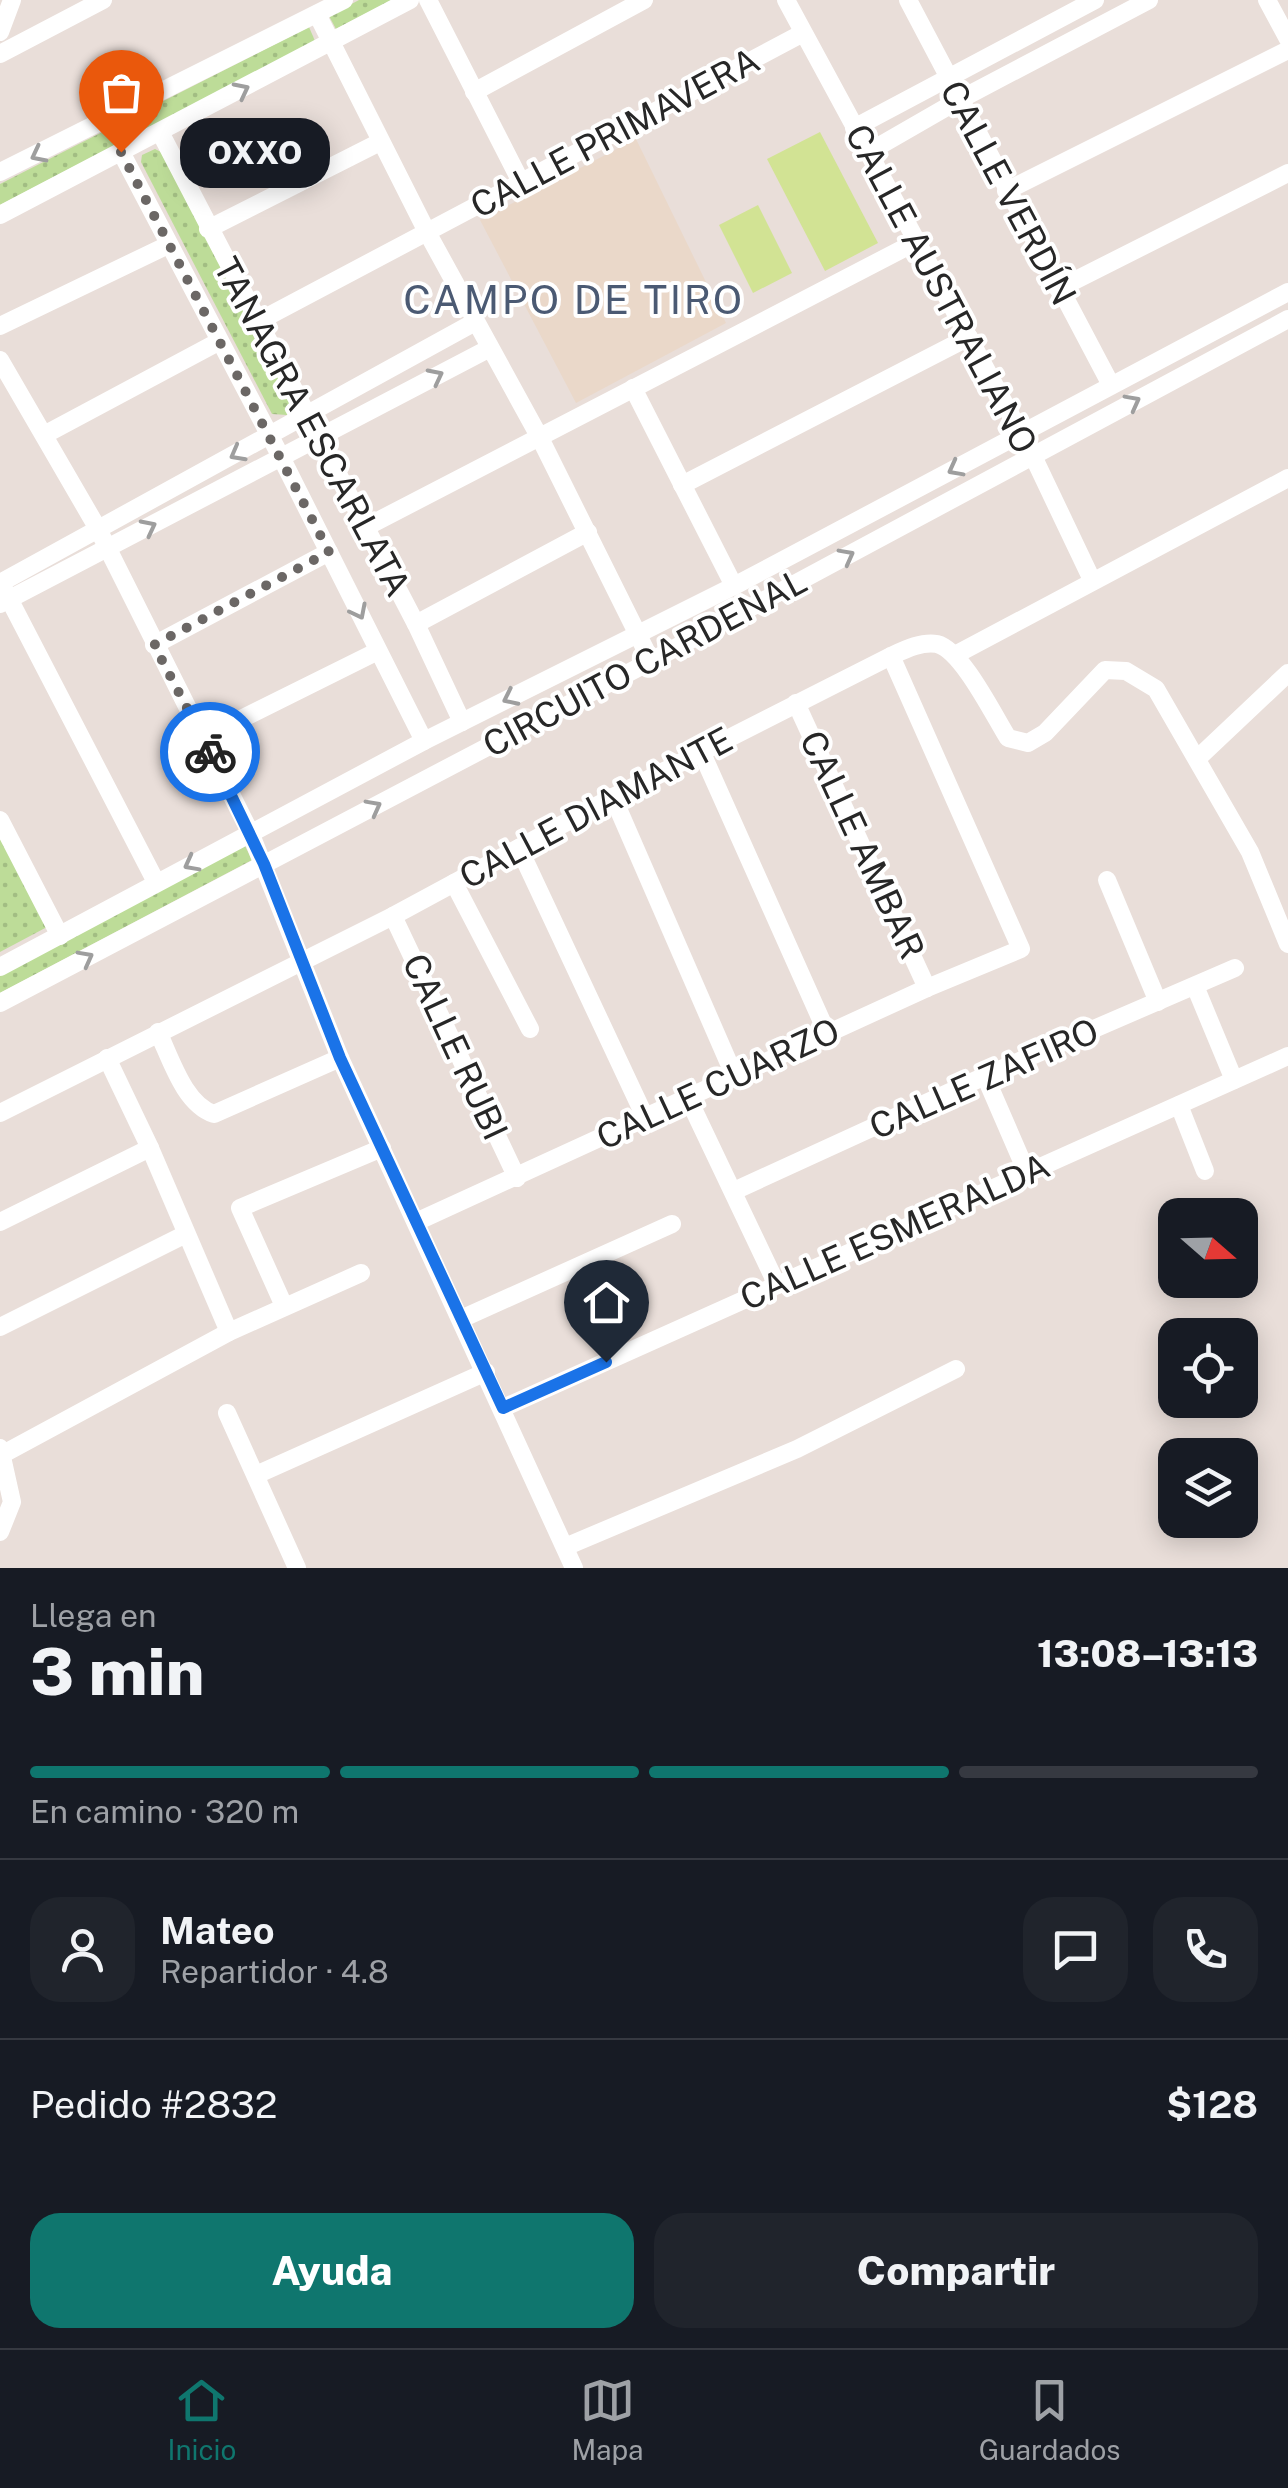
<!DOCTYPE html>
<html lang="es">
<head>
<meta charset="utf-8">
<style>
  body { margin:0; font-family:"Public Sans",sans-serif; background:#20242c; color:#f1f3f6; height:100vh; display:flex; flex-direction:column; font-size:38px; white-space:nowrap }
  * { box-sizing:border-box; margin:0 }
  p { font-size:32px; color:#9ea1a6 }
  .icon { flex:none; width:55px; height:55px; fill:none; stroke:currentColor; stroke-width:2; stroke-linecap:round; stroke-linejoin:round }
  .map { position:relative; height:1568px; overflow:hidden }
  .panel { display:flex; flex-direction:column; background:#171b24; flex:1 }
  .panel>* { flex:none }
  .needle { width:65px; rotate:110deg }
  .tools { position:absolute; left:1158px; top:1198px; display:grid; gap:20px }
  .tools a { display:grid; place-items:center; width:100px; height:100px; border-radius:20px; background:#171b24; box-shadow:0 5px 25px #0003; font-size:50px }
  .pin { position:absolute; display:grid; place-items:center; width:85px; height:85px; color:#fff; margin:-102px -42px; border-radius:50% 50% 50% 0; rotate:-45deg; box-shadow:0 0 10px #0007 }
  .pin .icon { rotate:45deg }
  .courier { position:absolute; display:grid; place-items:center; width:100px; height:100px; margin:-50px; border:8px solid #1a73e8; border-radius:50%; background:#fff; color:#222; box-shadow:0 2px 12px #0007 }
  .bubble { position:absolute; height:70px; border-radius:30px; background:#171b24; box-shadow:0 5px 25px #0003; font-size:32px; font-weight:800; line-height:70px; text-align:center }
  .headline em { font-style:normal; font-weight:800 }
  .headline div { display:flex; flex-direction:column-reverse }
  .headline { display:flex; align-items:center; justify-content:space-between; height:170px; padding:0 30px }
  h1 { font-size:65px; font-weight:800; line-height:75px }
  .bar { display:grid; grid-template-columns:repeat(4,1fr); gap:15px 10px; align-content:center; height:120px; padding:0 30px }
  .bar i { height:12px; border-radius:8px; background:#363941 }
  .bar .active { background:#0f766e }
  .bar p { grid-column:span 4 }
  .line { display:flex; align-items:center; gap:25px; padding:0 30px; border-top:2px solid #363941 }
  .line div { flex:1 }
  .round { display:grid; place-items:center; flex:none; width:105px; height:105px; border-radius:30px; background:#20242c }
  .action { display:flex; gap:20px; margin-top:auto; padding:20px 30px }
  .action a { flex:1; height:115px; border-radius:30px; background:#0f766e; color:#fff; font-size:40px; font-weight:800; line-height:115px; text-align:center }
  .action a+a { background:#20242c; color:#f1f3f6 }
  .tabs { display:flex; justify-content:space-around; align-items:center; height:140px; border-top:2px solid #363941; background:#171b24; font-size:28px; color:#9ea1a6 }
  .tabs a { display:grid; justify-items:center; gap:5px }
  .tabs .active { color:#0f766e }
  .map>svg:first-child { display:block }
  .education { fill:#ead8c9 }
  .garden { fill:url(#garden-dots) }
  .pitch { fill:#d2e394 }
  .lines { fill:none; stroke-linecap:round; stroke-linejoin:round }
  .minor { stroke:#fff; stroke-width:18 }
  .oneway { stroke:#9e9e9e }
  .done { stroke:#6b6765; stroke-width:10; stroke-dasharray:0 18 }
  .route { stroke:#1a73e8; stroke-width:12 }
  .labels { text-anchor:middle; stroke-width:8; stroke-linejoin:round; paint-order:stroke }
  .street-label { font-size:35px; fill:#272727; stroke:#fff }
  .quarter-label { font-size:40px; letter-spacing:2.5px; fill:#4b5a73; stroke:#fff }
</style>
</head>
<body>
<div class="map">
<svg width="1288" height="1568" viewBox="0 0 1288 1568">
  <defs>
    <pattern id="garden-dots" width="8" height="8" patternUnits="userSpaceOnUse" patternTransform="scale(2.5)"><rect width="8" height="8" fill="#bddc98"/><path d="M2 2h.1M6 6h.1" fill="none" stroke="#a2bd83" stroke-width="1.8" stroke-linecap="round"/></pattern>
  </defs>
  <rect width="100%" height="100%" fill="#e9ded9"/>
  <path class="education" d="M636,139L726,323L576,403L480,220Z"/>
  <g class="garden">
    <path d="M359,0H392L336,29L329,16Z"/>
    <path d="M309,27L315,41L0,205V184Z"/>
    <path d="M155,149L161,152L292,402L287,415L272,414L141,162L142,155Z"/>
    <path d="M0,835L47,927L0,952Z"/>
    <path d="M245,846L252,860L0,993V975Z"/>
  </g>
  <g class="pitch">
    <path d="M820,132L878,243L825,271L767,159Z"/>
    <path d="M758,205L792,273L753,293L719,225Z"/>
  </g>
  <g class="lines">
    <g class="minor">
      <path d="M428,0L522,184"/>
      <path d="M786,0L1033,456L1092,580"/>
      <path d="M908,0L1111,385"/>
      <path d="M1267,0L1288,39"/>
      <path d="M317,14L427,232L540,438L651,661"/>
      <path d="M0,32L12,0"/>
      <path d="M0,54L103,0"/>
      <path d="M474,92L644,0"/>
      <path d="M854,128L1095,0"/>
      <path d="M160,132L416,624L462,722"/>
      <path d="M121,152L282,459L424,741"/>
      <path d="M867,153L959,100L1149,0"/>
      <path d="M0,172L344,0"/>
      <path d="M1006,191L1288,50"/>
      <path d="M0,215L410,0"/>
      <path d="M208,229L380,142"/>
      <path d="M1058,289L1288,173"/>
      <path d="M257,322L803,33"/>
      <path d="M0,326L168,245"/>
      <path d="M0,360L98,529L250,832L340,1058L574,1568"/>
      <path d="M633,388L734,586"/>
      <path d="M44,435L218,342"/>
      <path d="M682,485L969,337"/>
      <path d="M366,527L916,242"/>
      <path d="M0,583L475,322"/>
      <path d="M5,591L156,882"/>
      <path d="M0,604L490,348"/>
      <path d="M416,624L588,532"/>
      <path d="M154,645L329,552"/>
      <path d="M955,655L1288,478"/>
      <path d="M796,703L927,988"/>
      <path d="M203,738L378,651"/>
      <path d="M701,751L827,1033"/>
      <path d="M1198,758L1288,673"/>
      <path d="M613,797L734,1075"/>
      <path d="M0,820L60,936"/>
      <path d="M519,848L645,1117"/>
      <path d="M1107,880L1158,1002"/>
      <path d="M454,883L530,1029"/>
      <path d="M393,916L517,1178"/>
      <path d="M0,967L424,741L734,586L1288,292"/>
      <path d="M1195,986L1234,1080"/>
      <path d="M0,1003L651,661L1288,319"/>
      <path d="M158,1032C171,1059 184,1104 214,1114L340,1058"/>
      <path d="M107,1058L150,1148L229,1332"/>
      <path d="M985,1076L1027,1173"/>
      <path d="M688,1098L777,1285"/>
      <path d="M1179,1105L1205,1171"/>
      <path d="M0,1113L393,916L613,797L891,656C904,650 922,641 937,644C962,650 994,716 1008,738L1028,743L1045,733L1105,670L1126,671L1156,689L1250,852L1288,944"/>
      <path d="M734,1191L985,1076L1235,968"/>
      <path d="M0,1222L150,1148"/>
      <path d="M416,1222L927,988L1021,949L891,656"/>
      <path d="M284,1306L240,1208L382,1148"/>
      <path d="M461,1319L672,1224"/>
      <path d="M0,1327L186,1234"/>
      <path d="M503,1408L1288,1056"/>
      <path d="M227,1413L297,1568"/>
      <path d="M0,1448L12,1502L0,1532"/>
      <path d="M3,1454L229,1332L361,1273"/>
      <path d="M256,1475L486,1372"/>
      <path d="M565,1547L797,1449L956,1369"/>
    </g>
  </g>
  <defs><path id="oneway-chevron" d="M-2-3.5L2.5 0L-2 3.5" fill="none" stroke-width="1.6" stroke-linecap="round" stroke-linejoin="round" transform="scale(2.5)"/></defs>
  <g class="oneway">
    <use href="#oneway-chevron" transform="translate(242 90) rotate(-27)"/>
    <use href="#oneway-chevron" transform="translate(38 155) rotate(153)"/>
    <use href="#oneway-chevron" transform="translate(436 376) rotate(-27)"/>
    <use href="#oneway-chevron" transform="translate(1133 402) rotate(-28)"/>
    <use href="#oneway-chevron" transform="translate(237 454) rotate(151)"/>
    <use href="#oneway-chevron" transform="translate(955 469) rotate(152)"/>
    <use href="#oneway-chevron" transform="translate(149 527) rotate(-27)"/>
    <use href="#oneway-chevron" transform="translate(847 556) rotate(-28)"/>
    <use href="#oneway-chevron" transform="translate(359 612) rotate(63)"/>
    <use href="#oneway-chevron" transform="translate(510 698) rotate(154)"/>
    <use href="#oneway-chevron" transform="translate(374 807) rotate(-28)"/>
    <use href="#oneway-chevron" transform="translate(191 864) rotate(152)"/>
    <use href="#oneway-chevron" transform="translate(86 958) rotate(-28)"/>
  </g>
  <g class="lines">
    <path class="done" d="M121,152L329,552L154,645L210,752"/>
    <path class="route" d="M210,752L264,864L340,1058L503,1408L606,1362"/>
  </g>
  <g class="labels">
    <g class="street-label">
      <text transform="translate(615 133) rotate(-28)" y="12">CALLE PRIMAVERA</text>
      <text transform="translate(1008 193) rotate(62)" y="12">CALLE VERDÍN</text>
      <text transform="translate(941 289) rotate(62)" y="12">CALLE AUSTRALIANO</text>
      <text transform="translate(312 427) rotate(62)" y="12">TANAGRA ESCARLATA</text>
      <text transform="translate(645 663) rotate(-28)" y="12">CIRCUITO CARDENAL</text>
      <text transform="translate(596 808) rotate(-28)" y="12">CALLE DIAMANTE</text>
      <text transform="translate(862 845) rotate(65)" y="12">CALLE AMBAR</text>
      <text transform="translate(455 1047) rotate(65)" y="12">CALLE RUBI</text>
      <text transform="translate(984 1079) rotate(-24)" y="12">CALLE ZAFIRO</text>
      <text transform="translate(718 1084) rotate(-25)" y="12">CALLE CUARZO</text>
      <text transform="translate(895 1232) rotate(-24)" y="12">CALLE ESMERALDA</text>
    </g>
    <g class="quarter-label">
      <text x="574" y="314">CAMPO DE TIRO</text>
    </g>
  </g>
</svg>
<div class="tools">
<a><svg class="needle" viewBox="-14 -14 28 28"><path d="M0-13l5 13h-10z" fill="#e53935"/><path d="M0 13l5-13h-10z" fill="#9ea1a6"/></svg></a>
<a><svg class="icon" aria-label="locate" viewBox="0 0 24 24"><circle cx="12" cy="12" r="6"/><path d="M12 2v4M12 18v4M2 12h4M18 12h4"/></svg></a>
<a><svg class="icon" aria-label="layers" viewBox="0 0 24 24"><path d="M12 4l9 5-9 5-9-5zM3 14l9 5 9-5"/></svg></a>
</div>
<div class="pin" style="left:121px;top:152px;background:#ea580c"><svg class="icon" aria-label="bag" viewBox="0 0 24 24"><path d="M5 8h14l-1 12H6zM9 8a3 3 0 0 1 6 0"/></svg></div>
<div class="pin" style="left:606px;top:1362px;background:#1f2937"><svg class="icon" aria-label="home" viewBox="0 0 24 24"><path d="M3 11l9-7 9 7M6 9v11h12V9"/></svg></div>
<div class="courier" style="left:210px;top:752px"><svg class="icon" aria-label="bike" viewBox="0 0 24 24"><circle cx="6" cy="16" r="4"/><circle cx="18" cy="16" r="4"/><path d="M6 16l4-8h5l3 8M10 8l3 8H6M13 5h3"/></svg></div>
<div class="bubble" style="left:180px;top:118px;width:150px">OXXO</div>
</div>
<section class="panel">
<div class="headline"><div><h1>3 min</h1><p>Llega en</p></div><em>13:08–13:13</em></div>
<div class="bar"><i class="active"></i><i class="active"></i><i class="active"></i><i></i><p>En camino · 320 m</p></div>
<div class="line" style="height:180px"><a class="round"><svg class="icon" aria-label="person" viewBox="0 0 24 24"><circle cx="12" cy="8" r="4"/><path d="M4 21q1-7 8-7t8 7"/></svg></a><div><b>Mateo</b><p>Repartidor · 4.8</p></div><a class="round"><svg class="icon" aria-label="chat" viewBox="0 0 24 24"><path d="M4 5h16v11H9l-5 4z"/></svg></a><a class="round"><svg class="icon" aria-label="phone" viewBox="0 0 24 24"><path d="M5 4h4l2 5-3 2q2 4 5 5l2-3 5 2v4C11 20 4 13 5 4z"/></svg></a></div>
<div class="line" style="height:130px"><div>Pedido #2832</div><b>$128</b></div>
<div class="action"><a>Ayuda</a><a>Compartir</a></div>
</section>
<nav class="tabs">
<a class="active"><svg class="icon" aria-label="home" viewBox="0 0 24 24"><path d="M3 11l9-7 9 7M6 9v11h12V9"/></svg>Inicio</a>
<a><svg class="icon" aria-label="map" viewBox="0 0 24 24"><path d="M3 6l6-2 6 2 6-2v14l-6 2-6-2-6 2zM9 4v14M15 6v14"/></svg>Mapa</a>
<a><svg class="icon" aria-label="saved" viewBox="0 0 24 24"><path d="M7 4h10v16l-5-4-5 4z"/></svg>Guardados</a>
</nav>
</body>
</html>
